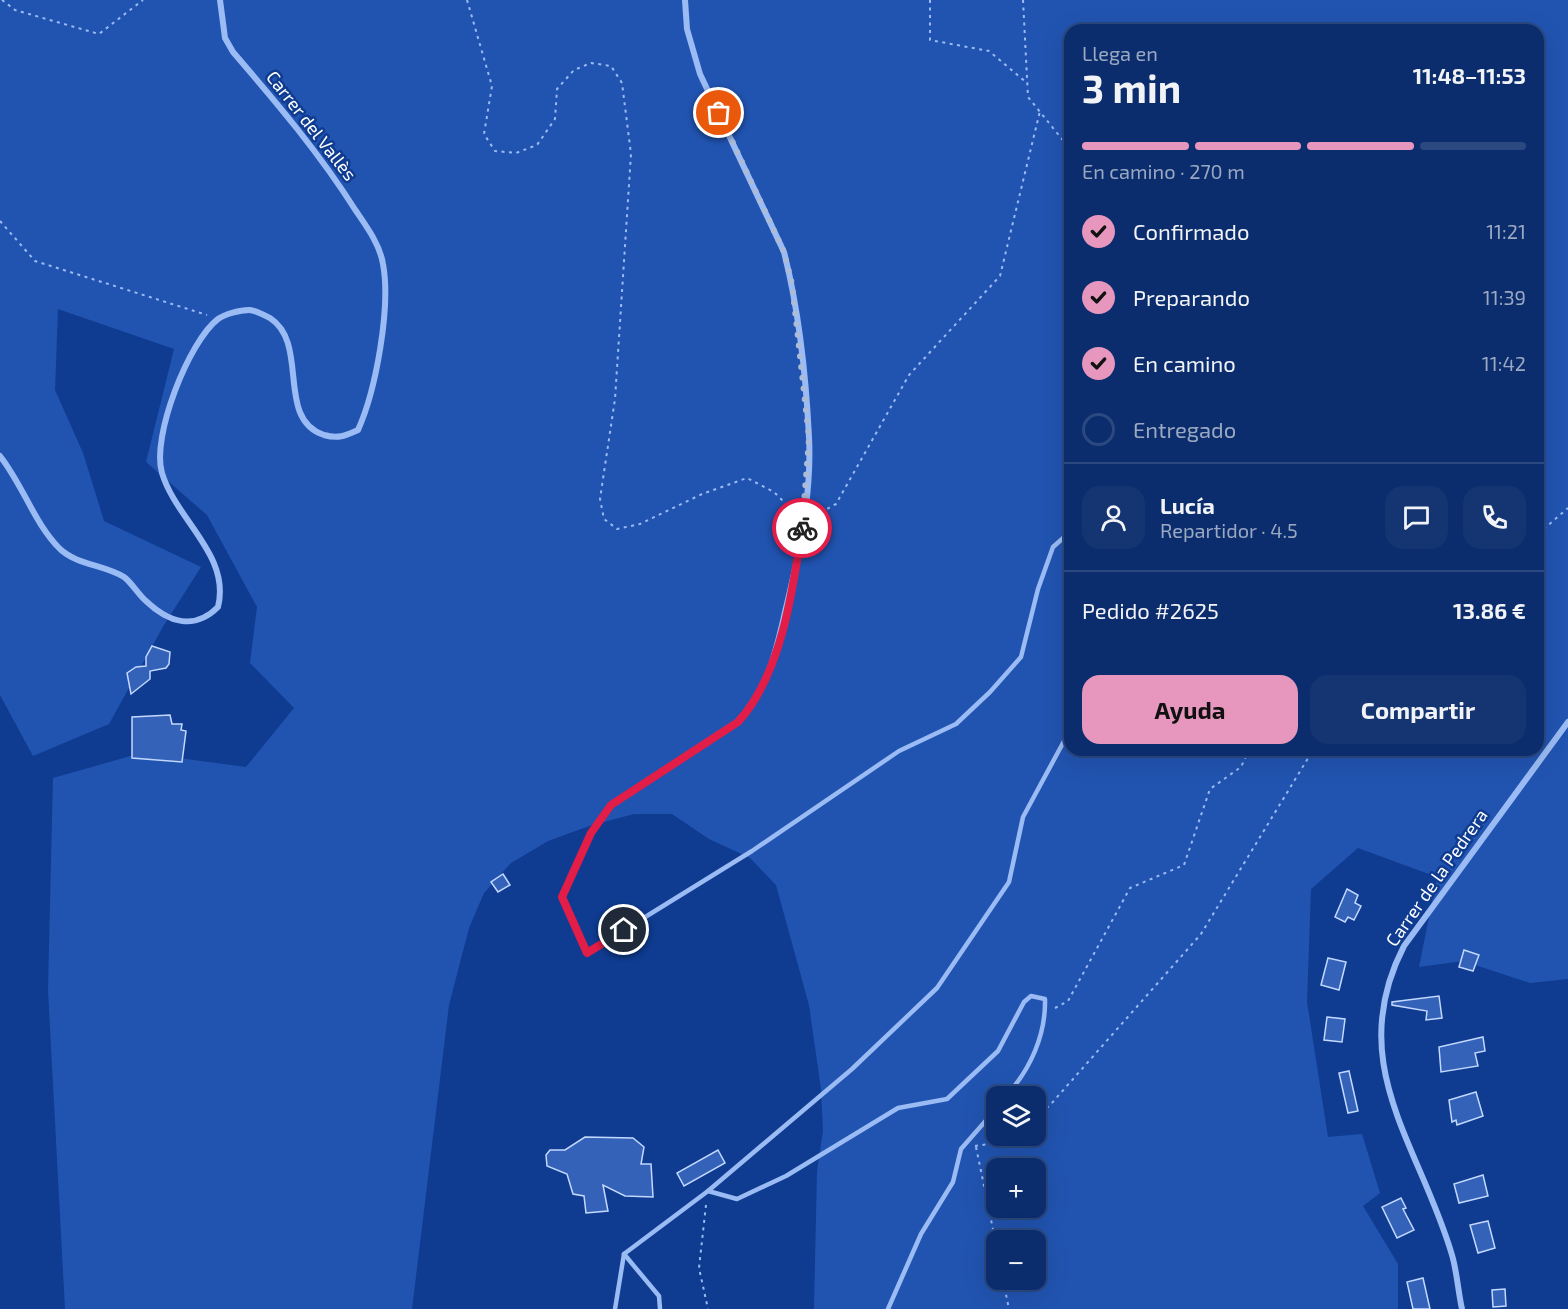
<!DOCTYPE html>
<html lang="es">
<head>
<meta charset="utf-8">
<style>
  body { margin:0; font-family:"Exo 2",sans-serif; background:#143572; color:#f1f3f6; height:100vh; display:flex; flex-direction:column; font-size:22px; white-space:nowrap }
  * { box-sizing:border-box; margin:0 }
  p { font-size:20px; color:#9aa8c2 }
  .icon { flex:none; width:33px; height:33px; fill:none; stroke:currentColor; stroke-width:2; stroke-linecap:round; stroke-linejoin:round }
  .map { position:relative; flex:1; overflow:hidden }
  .drawer { position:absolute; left:1064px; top:24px; width:480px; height:732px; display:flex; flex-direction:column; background:#0b2d6d; border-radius:18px; box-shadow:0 6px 24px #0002,0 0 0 2px #2b4980 }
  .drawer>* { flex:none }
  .tools { position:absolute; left:986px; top:1086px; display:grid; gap:12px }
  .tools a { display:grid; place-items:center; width:60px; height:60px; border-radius:12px; background:#0b2d6d; box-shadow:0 6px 24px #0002,0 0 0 2px #2b4980; font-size:30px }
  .pin { position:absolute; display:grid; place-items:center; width:51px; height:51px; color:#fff; margin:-26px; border:3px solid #fff; border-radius:50%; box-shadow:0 2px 6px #0007 }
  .courier { position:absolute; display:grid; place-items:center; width:60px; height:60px; margin:-30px; border:4px solid #e11d48; border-radius:50%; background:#fff; color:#222; box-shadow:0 2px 8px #0007 }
  .head em { font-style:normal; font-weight:700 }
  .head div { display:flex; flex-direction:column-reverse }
  .head { display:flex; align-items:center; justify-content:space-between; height:102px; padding:0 18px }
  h1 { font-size:39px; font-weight:700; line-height:45px }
  .bar { display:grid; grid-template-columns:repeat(4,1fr); gap:9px 6px; align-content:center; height:72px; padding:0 18px }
  .bar i { height:8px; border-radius:4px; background:#2b4980 }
  .bar .current { background:#e797bd }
  .bar p { grid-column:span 4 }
  .line { display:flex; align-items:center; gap:15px; padding:0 18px; border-top:2px solid #2b4980 }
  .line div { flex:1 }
  .round { display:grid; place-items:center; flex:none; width:63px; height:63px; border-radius:18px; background:#143572 }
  ol { padding:0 18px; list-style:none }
  li { display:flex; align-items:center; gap:18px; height:66px }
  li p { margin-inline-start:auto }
  li .icon { padding:6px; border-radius:50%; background:#e797bd; color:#111; stroke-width:4 }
  li:last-child { color:#9aa8c2 }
  li i { width:33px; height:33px; border:3px solid #2b4980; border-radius:50% }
  .button { display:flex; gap:12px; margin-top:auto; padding:12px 18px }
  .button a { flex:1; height:69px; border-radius:18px; background:#e797bd; color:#111; font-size:24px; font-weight:700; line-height:69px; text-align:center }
  .button a+a { background:#143572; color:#f1f3f6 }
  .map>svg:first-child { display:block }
  .green { fill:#2154b1; fill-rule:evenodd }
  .building { fill:#3462b9; stroke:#c2d8fe; stroke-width:1.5 }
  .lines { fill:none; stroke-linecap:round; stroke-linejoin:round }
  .path { stroke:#9abbf3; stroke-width:2; stroke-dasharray:3 4.5; stroke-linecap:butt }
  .service { stroke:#9abbf3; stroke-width:4.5 }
  .minor { stroke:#9abbf3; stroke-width:6 }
  .done { stroke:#abbbd8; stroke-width:6; stroke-dasharray:0 10.8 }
  .route { stroke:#e11d48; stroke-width:8 }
  .labels { text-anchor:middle; stroke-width:5; stroke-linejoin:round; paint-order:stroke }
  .street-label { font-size:18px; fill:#fff; stroke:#0f3c91 }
</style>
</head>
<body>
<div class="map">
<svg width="1568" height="1309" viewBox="0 0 1568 1309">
  <rect width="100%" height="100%" fill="#0f3c91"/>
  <path class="green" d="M0,0H1568V979L1530,983L1463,961L1419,967L1437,877L1358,848L1311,889L1307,1002L1328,1137L1362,1134L1380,1193L1363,1206L1398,1264V1309H814L817,1171L823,1131L821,1089L809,1005L776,885L750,858L709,839L672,814H634L592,825L548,841L511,863L484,893L469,928L449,1005L412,1309H65L48,990L53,778L141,753L246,767L294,708L250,663L257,607L207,515L146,462L174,349L58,309L55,390L83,453L104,521L201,567L164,625L109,724L33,756L0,695ZM1070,30H1538V750H1070ZM996,1096H1035V1136H996ZM996,1168H1035V1208H996ZM996,1240H1035V1280H996Z"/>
  <g class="building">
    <path d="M152,646L170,652L169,664L166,668L150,671V679L131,694L127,673L136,667L146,666V657Z"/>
    <path d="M170,715L172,724H182L181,730L186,731L182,762L132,758V717Z"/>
    <path d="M503,874L510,885L498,892L491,882Z"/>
    <path d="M1347,889L1358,895L1355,903L1361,906L1354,920L1348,917L1345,922L1335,917Z"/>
    <path d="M1464,950L1479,955L1473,971L1459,967Z"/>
    <path d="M1328,958L1346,962L1339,990L1321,985Z"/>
    <path d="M1439,996L1442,1018L1426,1020L1427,1011L1392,1005V1002Z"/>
    <path d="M1327,1017L1345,1019L1342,1042L1324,1040Z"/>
    <path d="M1483,1037L1485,1051L1475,1053L1478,1066L1441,1072L1439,1047Z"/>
    <path d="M1349,1071L1358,1111L1348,1113L1339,1073Z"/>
    <path d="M1476,1092L1483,1116L1457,1125L1456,1120L1452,1122L1449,1100Z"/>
    <path d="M585,1137L633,1138L644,1147L641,1164H651L653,1197L625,1196L603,1185L608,1211L586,1213L584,1196L573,1194L567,1174L547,1166L546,1155L550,1150H565Z"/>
    <path d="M718,1150L725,1163L684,1186L677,1173Z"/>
    <path d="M1483,1175L1488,1196L1459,1203L1454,1184Z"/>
    <path d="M1401,1198L1406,1208L1403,1209L1414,1230L1397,1238L1382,1207Z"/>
    <path d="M1488,1221L1495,1248L1478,1253L1470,1225Z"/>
    <path d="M1423,1278L1430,1309H1413L1407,1282Z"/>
    <path d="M1505,1289L1506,1306L1493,1307L1492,1290Z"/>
  </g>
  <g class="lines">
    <g class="path">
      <path d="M2,0L15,10L99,34L143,0"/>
      <path d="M467,0L492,86L484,134L495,151L516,153L537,145L555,119L557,89L574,70L591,63L611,66L622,83L631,154L615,399L600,499L604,519L617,529L640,524L702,494L747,478L774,492L795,513"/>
      <path d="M930,0V40L989,51L1027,83"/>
      <path d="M1023,0L1028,97L1070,149"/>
      <path d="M0,221L35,261L207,315"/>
      <path d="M814,516L836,504L909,375L1000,276L1040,111"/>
      <path d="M1538,534L1568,508"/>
      <path d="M1055,1008L1068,1001L1130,888L1184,865L1210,789L1241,767L1249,750"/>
      <path d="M1035,1118L1051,1104L1201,934L1313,750"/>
      <path d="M975,1146L1009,1141L1015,1136"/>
      <path d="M976,1147L996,1244"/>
      <path d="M706,1205L699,1268L708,1309"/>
      <path d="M1003,1280L1009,1309"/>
    </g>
    <g class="service">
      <path d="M611,805L591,833L562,897L587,953L752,851L899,751L956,724L990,692L1021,657L1038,589L1053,547L1070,532"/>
      <path d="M708,1191L737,1199L786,1176L898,1108L947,1099L998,1051L1024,1002L1031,996L1045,999C1046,1035 1030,1070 1006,1096"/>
      <path d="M624,1254L659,1296L660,1309"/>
      <path d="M615,1309L624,1254L708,1191L852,1069L937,988L1009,882L1023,817L1070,730"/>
      <path d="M888,1309L921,1234L953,1182L961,1149L996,1109"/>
    </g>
    <g class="minor">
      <path d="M0,456C23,485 34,523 60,549C77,565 105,565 124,577C132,583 138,594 146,601C168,622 194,631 218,607C231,555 176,520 162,473C151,437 189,341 218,319C225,314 240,310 249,310C255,310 264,315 270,318C310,344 275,419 324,435C338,439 345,436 358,430C376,390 391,307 383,264C380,245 367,227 356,211C320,154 277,103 233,52L225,38L220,0"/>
      <path d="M611,805L737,722C767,691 776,653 785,612C799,555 812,495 809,437C806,376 799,311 784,252L700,74L687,29L685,0"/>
      <path d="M1462,1309C1458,1291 1457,1272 1452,1255C1420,1145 1343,1064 1404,946L1568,722"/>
    </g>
  </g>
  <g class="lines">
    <path class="done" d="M719,113L784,252L792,284L809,438L802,528"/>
    <path class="route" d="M624,930L587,953L562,897L591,833L611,805L738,722C781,675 793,591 802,528"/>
  </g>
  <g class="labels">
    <g class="street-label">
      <text transform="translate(311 126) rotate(52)" y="6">Carrer del Vallès</text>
      <text transform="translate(1437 878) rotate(-55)" y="6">Carrer de la Pedrera</text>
    </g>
  </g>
</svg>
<div class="tools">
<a><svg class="icon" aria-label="layers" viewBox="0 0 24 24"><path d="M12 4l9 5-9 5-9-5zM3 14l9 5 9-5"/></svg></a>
<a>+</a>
<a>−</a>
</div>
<div class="pin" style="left:719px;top:113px;background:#ea580c"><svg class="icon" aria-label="bag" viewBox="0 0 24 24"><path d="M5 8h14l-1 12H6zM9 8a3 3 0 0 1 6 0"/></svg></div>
<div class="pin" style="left:624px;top:930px;background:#1f2937"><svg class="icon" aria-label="home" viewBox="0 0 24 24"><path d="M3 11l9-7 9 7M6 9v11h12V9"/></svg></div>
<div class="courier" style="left:802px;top:528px"><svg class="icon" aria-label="bike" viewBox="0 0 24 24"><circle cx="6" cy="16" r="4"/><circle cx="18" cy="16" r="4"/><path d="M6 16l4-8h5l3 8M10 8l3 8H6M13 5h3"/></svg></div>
<section class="drawer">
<div class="head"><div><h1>3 min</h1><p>Llega en</p></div><em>11:48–11:53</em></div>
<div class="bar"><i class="current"></i><i class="current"></i><i class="current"></i><i></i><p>En camino · 270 m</p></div>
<ol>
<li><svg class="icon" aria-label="check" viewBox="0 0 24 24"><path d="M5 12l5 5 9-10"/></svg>Confirmado<p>11:21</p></li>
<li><svg class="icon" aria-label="check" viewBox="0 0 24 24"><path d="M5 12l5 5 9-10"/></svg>Preparando<p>11:39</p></li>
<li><svg class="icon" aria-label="check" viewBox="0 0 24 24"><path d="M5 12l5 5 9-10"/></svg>En camino<p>11:42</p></li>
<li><i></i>Entregado</li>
</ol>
<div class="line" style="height:108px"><a class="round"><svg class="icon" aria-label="person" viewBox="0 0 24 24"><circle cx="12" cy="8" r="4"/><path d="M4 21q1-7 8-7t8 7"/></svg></a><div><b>Lucía</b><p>Repartidor · 4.5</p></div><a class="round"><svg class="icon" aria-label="chat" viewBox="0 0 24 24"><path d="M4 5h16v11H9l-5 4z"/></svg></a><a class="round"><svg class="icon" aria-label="phone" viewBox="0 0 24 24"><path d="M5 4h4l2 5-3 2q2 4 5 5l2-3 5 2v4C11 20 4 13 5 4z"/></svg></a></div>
<div class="line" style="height:78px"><div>Pedido #2625</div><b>13.86 €</b></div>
<div class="button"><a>Ayuda</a><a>Compartir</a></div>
</section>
</div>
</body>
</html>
